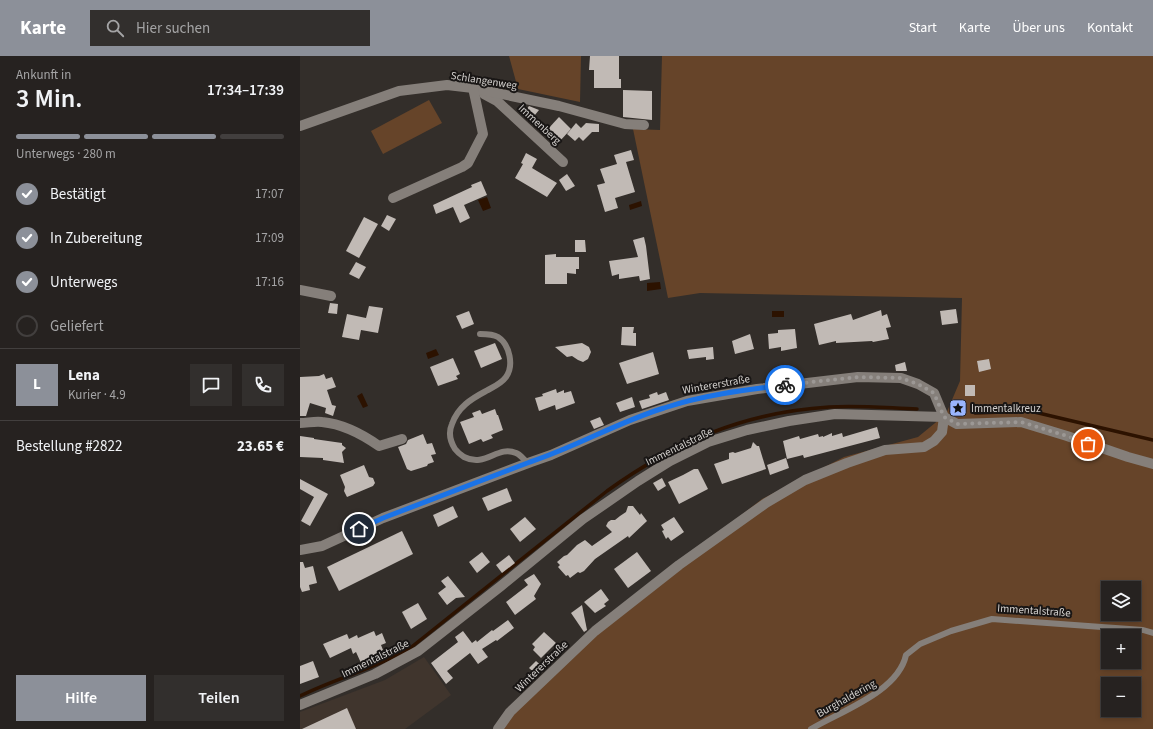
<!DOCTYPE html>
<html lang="de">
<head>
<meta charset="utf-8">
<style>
  body { margin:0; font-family:"Source Sans 3",sans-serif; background:#322f2d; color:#f1f3f6; height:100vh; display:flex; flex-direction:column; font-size:15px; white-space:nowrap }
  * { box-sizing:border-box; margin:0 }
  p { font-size:13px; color:#a4a4a5 }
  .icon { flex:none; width:22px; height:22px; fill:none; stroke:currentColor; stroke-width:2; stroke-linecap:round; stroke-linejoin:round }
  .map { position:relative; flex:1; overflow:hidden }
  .details { display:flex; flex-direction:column; background:#262220; width:300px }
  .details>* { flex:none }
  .fabs { position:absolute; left:801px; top:525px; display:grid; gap:8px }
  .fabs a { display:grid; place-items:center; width:40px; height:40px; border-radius:0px; background:#262220; box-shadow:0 2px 6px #0003,0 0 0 1px #423f3e; font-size:20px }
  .pin { position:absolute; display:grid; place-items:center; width:34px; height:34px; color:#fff; margin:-17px; border:2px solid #fff; border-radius:50%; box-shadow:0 1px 4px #0007 }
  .courier { position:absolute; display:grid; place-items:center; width:40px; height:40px; margin:-20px; border:3px solid #1a73e8; border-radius:50%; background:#fff; color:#222; box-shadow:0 1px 5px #0007 }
  .head em { font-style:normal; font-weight:600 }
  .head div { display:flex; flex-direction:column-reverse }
  .head { display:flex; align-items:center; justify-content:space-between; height:68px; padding:0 16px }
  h1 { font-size:26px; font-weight:600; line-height:30px }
  .bar { display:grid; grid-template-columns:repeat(4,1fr); gap:6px 4px; align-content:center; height:48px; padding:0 16px }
  .bar i { height:5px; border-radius:3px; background:#423f3e }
  .bar .current { background:#8c9099 }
  .bar p { grid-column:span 4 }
  .line { display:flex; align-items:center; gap:10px; padding:0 16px; border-top:1px solid #423f3e }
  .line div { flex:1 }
  .round { display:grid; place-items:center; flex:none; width:42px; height:42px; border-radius:0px; background:#322f2d }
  ol { padding:0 16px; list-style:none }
  li { display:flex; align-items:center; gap:12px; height:44px }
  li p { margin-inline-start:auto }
  li .icon { padding:4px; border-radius:50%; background:#8c9099; color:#fff; stroke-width:4 }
  li:last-child { color:#a4a4a5 }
  li i { width:22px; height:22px; border:2px solid #423f3e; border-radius:50% }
  .button { display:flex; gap:8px; margin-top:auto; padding:8px 16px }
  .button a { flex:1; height:46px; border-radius:0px; background:#8c9099; color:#fff; font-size:16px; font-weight:600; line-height:46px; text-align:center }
  .button a+a { background:#322f2d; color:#f1f3f6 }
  header { display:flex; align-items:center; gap:24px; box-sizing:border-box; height:56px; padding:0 20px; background:#8c9099; color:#fff }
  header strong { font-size:19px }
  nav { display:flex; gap:22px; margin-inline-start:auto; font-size:14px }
  .search { width:280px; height:36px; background:#322f2d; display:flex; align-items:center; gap:10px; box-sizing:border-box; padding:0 14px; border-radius:0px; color:#a4a4a5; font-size:15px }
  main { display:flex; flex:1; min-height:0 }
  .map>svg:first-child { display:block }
  .built { fill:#40352d }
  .green { fill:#664429; fill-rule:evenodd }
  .water { fill:#2c1200 }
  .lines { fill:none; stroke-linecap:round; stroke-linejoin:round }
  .stream { stroke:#2c1200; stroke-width:3.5 }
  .building { fill:#c1bab5 }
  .lane { stroke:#857f7a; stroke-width:6 }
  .street { stroke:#857f7a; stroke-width:10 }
  .done { stroke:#9c9895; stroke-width:4; stroke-dasharray:0 7.2 }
  .route { stroke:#1a73e8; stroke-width:5 }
  .labels { text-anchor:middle; stroke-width:4; stroke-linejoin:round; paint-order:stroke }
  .street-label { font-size:11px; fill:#d4d1ce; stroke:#191615 }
  .poi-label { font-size:11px; fill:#d4d1ce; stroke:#191615; text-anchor:start }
</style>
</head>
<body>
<header>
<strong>Karte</strong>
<div class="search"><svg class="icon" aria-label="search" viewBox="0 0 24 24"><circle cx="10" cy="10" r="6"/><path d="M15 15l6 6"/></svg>Hier suchen</div>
<nav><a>Start</a><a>Karte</a><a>Über uns</a><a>Kontakt</a></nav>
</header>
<main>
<section class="details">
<div class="head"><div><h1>3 Min.</h1><p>Ankunft in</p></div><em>17:34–17:39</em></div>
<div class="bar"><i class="current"></i><i class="current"></i><i class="current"></i><i></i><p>Unterwegs · 280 m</p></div>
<ol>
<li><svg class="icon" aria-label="check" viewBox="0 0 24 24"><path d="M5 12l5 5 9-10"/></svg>Bestätigt<p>17:07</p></li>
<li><svg class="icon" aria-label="check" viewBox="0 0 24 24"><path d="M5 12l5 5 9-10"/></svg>In Zubereitung<p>17:09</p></li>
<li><svg class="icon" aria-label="check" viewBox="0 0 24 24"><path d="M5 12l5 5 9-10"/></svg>Unterwegs<p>17:16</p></li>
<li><i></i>Geliefert</li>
</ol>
<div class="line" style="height:72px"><b class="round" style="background:#8c9099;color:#fff">L</b><div><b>Lena</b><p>Kurier · 4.9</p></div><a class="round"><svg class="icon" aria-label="chat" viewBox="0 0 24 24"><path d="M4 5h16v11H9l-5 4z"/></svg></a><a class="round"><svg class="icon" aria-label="phone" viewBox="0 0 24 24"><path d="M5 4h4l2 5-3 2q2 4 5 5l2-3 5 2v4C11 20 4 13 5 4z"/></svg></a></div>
<div class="line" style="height:52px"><div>Bestellung #2822</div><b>23.65 €</b></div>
<div class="button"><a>Hilfe</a><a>Teilen</a></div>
</section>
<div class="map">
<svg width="853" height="673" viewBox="0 0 853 673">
  <rect width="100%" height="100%" fill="#332e2a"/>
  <path class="built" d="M124,601L151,639L105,673H0V656L85,624Z"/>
  <g class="green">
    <path d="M209,0H281L280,46L218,33Z"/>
    <path d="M362,0H853V673H196L295,573L462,443L544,401L618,381L646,358L660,325L662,242L400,237L368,242L333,73L360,74ZM808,532H834V558H808ZM808,580H834V606H808ZM808,628H834V654H808Z"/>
    <path d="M129,44L142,67L83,98L71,75Z"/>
  </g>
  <g class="water">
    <path d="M187,141L191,152L183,155L178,144Z"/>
    <path d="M341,145L342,150L330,154L329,149Z"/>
    <path d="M360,226L361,233L347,235V227Z"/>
    <rect x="472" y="255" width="12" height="6"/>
    <path d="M136,293L139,299L128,303L126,297Z"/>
    <path d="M62,337L68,350L63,352L57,340Z"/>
  </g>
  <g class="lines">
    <g class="stream">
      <path d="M675,357L730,355L853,384"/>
      <path d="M0,640C36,622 74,613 109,593L307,435C375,386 445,356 529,351C558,349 588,352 617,353"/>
    </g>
  </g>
  <g class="building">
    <path d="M290,0H319V23H321V32H294V14H289Z"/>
    <path d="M323,34L352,35V64L323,61Z"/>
    <path d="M229,50L239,54L230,65L222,59Z"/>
    <path d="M259,61L271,73L259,86L247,74Z"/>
    <path d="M276,67L281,72L286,67L299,68V76H292L283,85L279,81L275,85L267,78Z"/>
    <path d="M331,94L334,104L326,106L335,136L315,142L318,152L305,156L297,129L305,127L300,113L317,108L314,99Z"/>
    <path d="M226,97L237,103L232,112L257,127L247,141L215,122L223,108L221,107Z"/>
    <path d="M267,118L275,130L266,135L259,124Z"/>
    <path d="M181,125L187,139L164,149L170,162L160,167L153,151L136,158L133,149L172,131L171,129Z"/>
    <path d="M87,159L96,163L89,175L81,170Z"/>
    <path d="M64,161L78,168L59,202L46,195Z"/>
    <path d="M344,181L346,190L350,223L340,225L339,220L319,223V218L312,220L309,205L338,201L333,184Z"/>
    <path d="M275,184H285L286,196H275Z"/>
    <path d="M256,198V201H279V213H276V218L267,217V228H245V199Z"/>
    <path d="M56,206L66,211L59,223L49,218Z"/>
    <path d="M30,247L38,248L37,258L28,257Z"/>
    <path d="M69,250L83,252L78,277L61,274L59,284L42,281L47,258L66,262Z"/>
    <path d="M656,253L658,267L642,269L640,255Z"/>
    <path d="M581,254L582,260L587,258L591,271L586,272L589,283L573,286L572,285L536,287V285L519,289L514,268L551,258L553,264Z"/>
    <path d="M169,255L174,268L162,273L156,260Z"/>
    <path d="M322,271H334L333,277H336V290L321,289Z"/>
    <path d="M495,273L497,292L481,295V291L469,293L468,278L478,277V274Z"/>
    <path d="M450,278L454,293L435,298L432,285Z"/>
    <path d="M195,287L202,303L181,312L174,295Z"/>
    <path d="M282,287L289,291L291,296L288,303L283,306L278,304L272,300L267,301L255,291Z"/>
    <path d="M413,291L414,303L406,304V301L389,303L387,294Z"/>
    <path d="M353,296L359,318L327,328L319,307Z"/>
    <path d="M153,302L160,318L156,320L158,323L138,330L130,311Z"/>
    <path d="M689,303L691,313L679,316L677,305Z"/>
    <path d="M605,306L607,315H596L595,309Z"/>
    <path d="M24,318L26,323L32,321L36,331L27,334L32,349L36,350L33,360L25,357L26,352L10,347L6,360H0V321L19,320Z"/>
    <rect x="665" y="329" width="10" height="11"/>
    <path d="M256,333L257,337L264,334V337L271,335L275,347L256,354L255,349L239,355L235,342L243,340L242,338Z"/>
    <path d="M357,336L358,339L366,336L369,344L342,353L339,345L350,342L349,339Z"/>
    <path d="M332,341L335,351L320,356L316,347Z"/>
    <path d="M195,353L197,359H198L203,374L191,379L193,382L183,386L181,383L169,388L160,366L174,361L172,357L180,354L182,358Z"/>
    <path d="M300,361L304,369L294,373L290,365Z"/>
    <path d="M577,371L580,382L504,402L503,399L487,403L483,385L499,380L500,383L518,378L519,381L523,380V381L532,377V380L542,377L543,381Z"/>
    <path d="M123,378L127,388L132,387L136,398L131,399L134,406L128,408L127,410L111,415L107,413L98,391L106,388L108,384Z"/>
    <path d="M0,380L14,382V383L42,387V389L46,392L42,396L44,407L23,404V402L0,401Z"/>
    <path d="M453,386L457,390H459L466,413L422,428L414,408L429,403V397L433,396L435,397L451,392Z"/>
    <path d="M486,402L489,412L470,419L467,409Z"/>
    <path d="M64,409L69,421L73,422L75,427L73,430L47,441L44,435L45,431L40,419Z"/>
    <path d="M394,413H398L408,433L379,448L368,426L383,419Z"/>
    <path d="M362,422L366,430L358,435L353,427Z"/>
    <path d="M0,423L28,438L10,470L1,465L14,441L0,433Z"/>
    <path d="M207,432L212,445L188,455L182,442Z"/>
    <path d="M153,450L158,461L138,471L133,459Z"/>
    <path d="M328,450H333L340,459L341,457L347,465L329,482L328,480L295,503L284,515L280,517L278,516L270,522L268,519L266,520L258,511L260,509L257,506L264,500L267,499L277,489L285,484L292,490L312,476L306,470L308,466L311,464H315L320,460L326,456Z"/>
    <path d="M225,461L236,473L220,486L210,473Z"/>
    <path d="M374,461L384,476L371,485L368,481L366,483L362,475L364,474L361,469Z"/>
    <path d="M102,475L113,498L39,535L27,511Z"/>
    <path d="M182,496L190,506L177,517L169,506Z"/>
    <path d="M337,496L351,515L328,532L314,513Z"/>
    <path d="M209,499L215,507L202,517L196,509Z"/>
    <path d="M0,506H3L5,512L13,510L17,527L9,529L10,534L2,536L0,531Z"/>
    <path d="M234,518L241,528L234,540L236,543L215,559L206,546L228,529L224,524Z"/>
    <path d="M148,520L165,541L156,542L147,549L138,537L146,531L141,525Z"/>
    <path d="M301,533L309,544L304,548L306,550L295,557L284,546Z"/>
    <path d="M118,547L127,563L111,573L102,556Z"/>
    <path d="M282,549L287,574L284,576L271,557Z"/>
    <path d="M208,564L214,572L197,585L196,584L182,593L188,601L178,608L170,597L147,615L153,622L146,628L131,607L158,586L155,581L163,575L172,587L176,584L177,586L192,574L193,575Z"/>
    <path d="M74,575L76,580L82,577L86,587L81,589L83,594L70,601L68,604L61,607L56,596L53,598L51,592L30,602L23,588L47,578L49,583L57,579L58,582Z"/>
    <path d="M244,576L256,587L241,602L233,594L235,591L232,588Z"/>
    <path d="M13,605L19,621L0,628V610Z"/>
    <path d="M236,605L244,612L237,619L229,612Z"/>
    <path d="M47,652L56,673H2Z"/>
  </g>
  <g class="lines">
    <g class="lane">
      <path d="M180,278C186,278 193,278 198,281C210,289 214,310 206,321C201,328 193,331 186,335C171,343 158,351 152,368C148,377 150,385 155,393C158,397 161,399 164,401C186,412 197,389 216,397C220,398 224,404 228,407"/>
      <path d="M511,673C541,655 598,636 606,599L620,588L651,575L692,563L843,574L853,577"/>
    </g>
    <g class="street">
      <path d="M184,38L197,45L263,106"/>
      <path d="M0,70L99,35L147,29L173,32L259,50L325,68L344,69"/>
      <path d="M93,142L162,111L168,107L183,78L173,32"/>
      <path d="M0,234L31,240"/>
      <path d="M0,367C7,367 15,365 22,366C43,368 62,378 79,390L102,383"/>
      <path d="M0,494L22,490L83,462L231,406L251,399L330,364L387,345L457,333L558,321L601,322L618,328L634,337L644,361L642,376L634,385L624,391L585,394L547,407L505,424L466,447L379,509L295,575L210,656L198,673"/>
      <path d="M0,649L75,618L118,595L201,530L283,463L338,425L370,405L408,386L447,374L489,365L535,358L644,361L657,368L721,366L767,380L828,401L853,408"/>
    </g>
  </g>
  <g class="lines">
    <path class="done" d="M485,329L558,321L601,322L618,328L634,337L644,361L658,368L721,366L767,380L788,388"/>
    <path class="route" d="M59,473L83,462L230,406C276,391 318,366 364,352C403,339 444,334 485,329"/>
  </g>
  <defs>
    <symbol id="sight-square" viewBox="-11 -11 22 22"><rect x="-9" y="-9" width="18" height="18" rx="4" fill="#9ab5fd" stroke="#191615"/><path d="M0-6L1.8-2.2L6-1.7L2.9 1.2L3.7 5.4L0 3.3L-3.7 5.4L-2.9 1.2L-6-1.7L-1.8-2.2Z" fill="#111"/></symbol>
  </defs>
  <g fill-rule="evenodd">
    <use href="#sight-square" x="648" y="342" width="20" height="20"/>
  </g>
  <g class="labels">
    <g class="street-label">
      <text transform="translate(184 24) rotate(9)" y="4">Schlangenweg</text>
      <text transform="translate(240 68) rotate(43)" y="4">Immenberg</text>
      <text transform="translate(416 328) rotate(-10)" y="4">Wintererstraße</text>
      <text transform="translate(379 390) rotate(-26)" y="4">Immentalstraße</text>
      <text transform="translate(734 554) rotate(4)" y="4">Immentalstraße</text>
      <text transform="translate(75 602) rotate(-26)" y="4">Immentalstraße</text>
      <text transform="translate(241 610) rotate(-44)" y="4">Wintererstraße</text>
      <text transform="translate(546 642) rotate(-29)" y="4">Burghaldering</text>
    </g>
    <g class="poi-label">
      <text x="671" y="356">Immentalkreuz</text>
    </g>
  </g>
</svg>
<div class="fabs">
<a><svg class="icon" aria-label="layers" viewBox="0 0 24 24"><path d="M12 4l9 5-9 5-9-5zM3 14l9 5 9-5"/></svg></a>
<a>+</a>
<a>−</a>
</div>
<div class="pin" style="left:788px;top:388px;background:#ea580c"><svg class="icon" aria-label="bag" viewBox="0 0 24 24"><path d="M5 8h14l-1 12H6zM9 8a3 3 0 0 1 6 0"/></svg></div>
<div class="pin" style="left:59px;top:473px;background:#1f2937"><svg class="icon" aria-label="home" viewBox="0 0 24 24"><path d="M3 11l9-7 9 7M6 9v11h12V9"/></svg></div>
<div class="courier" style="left:485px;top:329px"><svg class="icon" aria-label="bike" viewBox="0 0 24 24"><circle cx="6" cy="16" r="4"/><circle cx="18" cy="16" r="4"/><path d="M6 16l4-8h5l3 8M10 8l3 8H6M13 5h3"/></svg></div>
</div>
</main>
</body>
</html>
